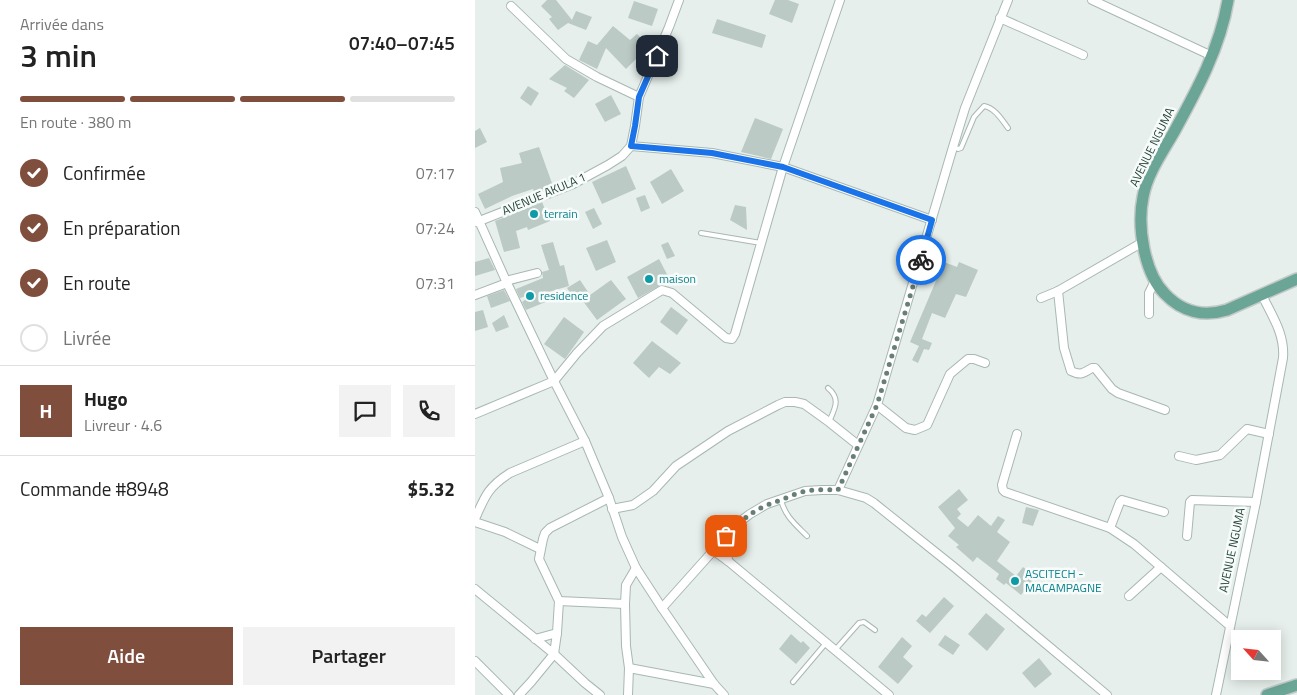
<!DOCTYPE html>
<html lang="fr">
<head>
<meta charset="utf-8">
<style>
  body { margin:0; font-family:"Titillium Web",sans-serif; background:#f2f2f2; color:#222; height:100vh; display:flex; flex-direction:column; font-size:19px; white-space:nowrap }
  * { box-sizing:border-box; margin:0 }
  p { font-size:16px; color:#767676 }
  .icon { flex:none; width:28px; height:28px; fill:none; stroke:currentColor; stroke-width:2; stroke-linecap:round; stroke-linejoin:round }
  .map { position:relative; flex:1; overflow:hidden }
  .panel { display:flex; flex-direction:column; background:#fff; width:475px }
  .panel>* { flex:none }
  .needle { width:32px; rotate:297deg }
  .fabs { position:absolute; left:756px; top:630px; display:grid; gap:10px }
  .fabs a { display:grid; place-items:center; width:50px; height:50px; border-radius:0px; background:#fff; box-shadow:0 2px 12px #0003; font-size:25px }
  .pin { position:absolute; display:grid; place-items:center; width:42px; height:42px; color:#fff; margin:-21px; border-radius:10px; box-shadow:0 2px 8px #0006 }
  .courier { position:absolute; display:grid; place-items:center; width:50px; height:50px; margin:-25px; border:4px solid #1a73e8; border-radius:50%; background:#fff; color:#222; box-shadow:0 1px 6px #0007 }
  .overview em { font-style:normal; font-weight:600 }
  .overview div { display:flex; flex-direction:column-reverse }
  .overview { display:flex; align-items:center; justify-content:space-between; height:85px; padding:0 20px }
  h1 { font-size:32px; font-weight:600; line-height:38px }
  .bar { display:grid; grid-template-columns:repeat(4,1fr); gap:8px 5px; align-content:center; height:60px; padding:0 20px }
  .bar i { height:6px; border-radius:4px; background:#e0e0e0 }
  .bar .active { background:#804e3d }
  .bar p { grid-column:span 4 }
  .line { display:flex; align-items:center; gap:12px; padding:0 20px; border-top:1px solid #e0e0e0 }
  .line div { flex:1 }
  .round { display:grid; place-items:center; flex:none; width:52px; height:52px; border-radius:0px; background:#f2f2f2 }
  ol { padding:0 20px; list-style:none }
  li { display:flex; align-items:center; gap:15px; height:55px }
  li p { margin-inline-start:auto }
  li .icon { padding:5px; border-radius:50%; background:#804e3d; color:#fff; stroke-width:4 }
  li:last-child { color:#767676 }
  li i { width:28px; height:28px; border:2px solid #e0e0e0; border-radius:50% }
  .action { display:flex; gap:10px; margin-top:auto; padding:10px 20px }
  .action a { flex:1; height:58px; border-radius:0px; background:#804e3d; color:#fff; font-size:20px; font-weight:600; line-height:58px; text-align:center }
  .action a+a { background:#f2f2f2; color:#222 }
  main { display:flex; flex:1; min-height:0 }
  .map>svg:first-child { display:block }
  .building { fill:#bbcac4 }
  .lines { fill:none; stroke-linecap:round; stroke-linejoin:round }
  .service-casing { stroke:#a8b8b2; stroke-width:6 }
  .minor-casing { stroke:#a8b8b2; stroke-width:10 }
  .primary-casing { stroke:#c2cac8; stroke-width:14 }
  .service { stroke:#fff; stroke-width:4 }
  .minor { stroke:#fff; stroke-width:8 }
  .primary { stroke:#6aa596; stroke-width:11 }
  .done { stroke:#687f78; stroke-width:5; stroke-dasharray:0 9 }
  .route { stroke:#1a73e8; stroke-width:6 }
  .culture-dot { fill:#0f9aa8; stroke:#f7fbf9; stroke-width:2 }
  .labels { text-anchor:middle; stroke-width:5; stroke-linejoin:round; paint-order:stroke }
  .street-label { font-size:12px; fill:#24423a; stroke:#f7fbf9 }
  .culture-label { font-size:12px; fill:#0d838f; stroke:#f7fbf9; text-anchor:start }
</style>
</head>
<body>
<main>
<section class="panel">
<div class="overview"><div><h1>3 min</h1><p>Arrivée dans</p></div><em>07:40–07:45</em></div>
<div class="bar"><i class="active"></i><i class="active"></i><i class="active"></i><i></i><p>En route · 380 m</p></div>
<ol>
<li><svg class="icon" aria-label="check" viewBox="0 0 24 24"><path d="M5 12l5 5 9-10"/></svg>Confirmée<p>07:17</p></li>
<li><svg class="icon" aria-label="check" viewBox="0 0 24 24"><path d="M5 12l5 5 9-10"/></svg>En préparation<p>07:24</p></li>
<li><svg class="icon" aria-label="check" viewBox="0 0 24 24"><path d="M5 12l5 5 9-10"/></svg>En route<p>07:31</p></li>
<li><i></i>Livrée</li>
</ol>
<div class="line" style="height:90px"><b class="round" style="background:#804e3d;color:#fff">H</b><div><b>Hugo</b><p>Livreur · 4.6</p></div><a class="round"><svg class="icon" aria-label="chat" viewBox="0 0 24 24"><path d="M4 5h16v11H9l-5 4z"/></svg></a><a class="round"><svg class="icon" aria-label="phone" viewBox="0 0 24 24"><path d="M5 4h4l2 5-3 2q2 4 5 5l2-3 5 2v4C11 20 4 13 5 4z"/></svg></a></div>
<div class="line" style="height:65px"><div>Commande #8948</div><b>$5.32</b></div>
<div class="action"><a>Aide</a><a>Partager</a></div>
</section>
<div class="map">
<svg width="822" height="695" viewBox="0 0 822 695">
  <rect width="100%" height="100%" fill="#e6efeb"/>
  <g class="building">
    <path d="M72,0H81L97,20L101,11L117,17L111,30L93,23L83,30L74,19L77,17L66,6Z"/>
    <path d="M300,0H313L324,4L317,23L294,14Z"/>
    <path d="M159,1L183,9L177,26L153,18Z"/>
    <path d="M242,19L291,35L287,48L237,33Z"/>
    <path d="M138,26L155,40L162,34L174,46L151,69L131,48L122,69L104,60L113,41L122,45Z"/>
    <path d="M90,65L114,80L99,98L89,91L92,88L74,79Z"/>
    <path d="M53,86L64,93L56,106L45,98Z"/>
    <path d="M136,95L146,114L130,122L120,104Z"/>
    <path d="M280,118L308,129L296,159L266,152Z"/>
    <path d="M5,128L12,142L0,148V131Z"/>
    <path d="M64,147L78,186L59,192L58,189L37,196L10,209L3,194L28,182L25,168L47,163L44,153Z"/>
    <path d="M151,166L161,189L127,204L117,182Z"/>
    <path d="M196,169L209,191L187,204L175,182Z"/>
    <path d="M170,195L175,208L166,212L161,198Z"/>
    <path d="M67,202L75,221L53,230L52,227L41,231L45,248L29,252L20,221Z"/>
    <path d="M260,205L271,207L272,230L255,220Z"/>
    <path d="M119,208L127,224L118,229L110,212Z"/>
    <path d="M132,240L141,262L121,271L111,248Z"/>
    <path d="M78,242L85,266L89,265L94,286L70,293L73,301L51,310L47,302L60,293L45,298L41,289L68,278L67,272L74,270L66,245Z"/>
    <path d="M193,242L200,256L192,259L186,245Z"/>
    <path d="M14,258L20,270L0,276V262Z"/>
    <path d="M184,259L195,280L163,298L152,277Z"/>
    <path d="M469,262L482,267L484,262L503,270L491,297L481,294L470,318L457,313L447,339L457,343L454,350L449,349L443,363L437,360L444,346L435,342Z"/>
    <path d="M105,280L115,295L136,280L151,299L122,320L105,297L100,300L92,288Z"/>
    <path d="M29,290L35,301L16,308L12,296Z"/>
    <path d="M196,307L213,320L202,335L185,322Z"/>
    <path d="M8,310L13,327L0,331V312Z"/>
    <path d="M29,315L34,327L21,332L17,323Z"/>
    <path d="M89,317L109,332L90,359L69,344Z"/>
    <path d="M177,341L206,363L195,374L184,367L174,378L158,363Z"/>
    <path d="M484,489L493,500L482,509L486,514L482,518L493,527L503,515L516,526L523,516L530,520L522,532L535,542L522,561L541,576L548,567L560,577L546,595L531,583L529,585L521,579L524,574L502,557L498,562L481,547L484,545L473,536L480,528L463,507Z"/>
    <path d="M551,507L564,510L558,526L547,523Z"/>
    <path d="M469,597L479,606L455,633L441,621L447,614L451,617Z"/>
    <path d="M511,613L530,629L512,651L493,634Z"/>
    <path d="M316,634L326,643L328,641L335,648L321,664L304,649Z"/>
    <path d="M470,635L485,645L478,655L463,645Z"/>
    <path d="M427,637L437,646L428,657L438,666L423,684L403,667Z"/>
    <path d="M564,658L577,674L560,688L547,673Z"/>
  </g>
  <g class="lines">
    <defs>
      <g id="service">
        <path d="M478,147L483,149L486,148L499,117L509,106C520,108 527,120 533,128"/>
        <path d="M226,233L286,243"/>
        <path d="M353,388C366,399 360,408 354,422"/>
        <path d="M306,500C310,516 320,524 332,536"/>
        <path d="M360,650L384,623L389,622L400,630"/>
        <path d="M318,682L351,643"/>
      </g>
      <g id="minor">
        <path d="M617,0L737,56"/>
        <path d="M36,6L91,59L122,77L164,97"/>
        <path d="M525,18L608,55"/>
        <path d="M156,146L237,153L308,167L457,220"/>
        <path d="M0,212L32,283L79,381L110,441L134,498L147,537L161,568L187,608L239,684L249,695"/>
        <path d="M2,222L98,184L133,165L147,156L156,146L160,126L164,97L194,27L204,0"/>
        <path d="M31,281L62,273"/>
        <path d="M583,291L589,348L596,371C606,376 608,373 617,368H620L637,389L643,393L690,410"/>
        <path d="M0,295L32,283"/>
        <path d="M566,298L583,291L668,242"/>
        <path d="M674,314V293L680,281"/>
        <path d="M402,405L431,428L440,430L452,425L475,374L493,359H499L510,363"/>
        <path d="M0,414L79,381L102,353L128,326L187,290L197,293L251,338L257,339L260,334L308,167L365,0"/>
        <path d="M542,434L527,485L528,490L530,492L635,528L659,544L755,626"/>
        <path d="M704,456L721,460L745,455L772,429L794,434"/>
        <path d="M363,490L402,405L478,147L490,108L533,0"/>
        <path d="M137,509L158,505L178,491L201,466L253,431L303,405L310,402H320L329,404L354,422L383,445"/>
        <path d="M0,519C10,496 13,487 35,473L110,441"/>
        <path d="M0,522L30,532L65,549"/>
        <path d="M635,528L645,502L647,500L689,512"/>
        <path d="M251,536L253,561"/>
        <path d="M712,536L715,502L717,500L781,502"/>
        <path d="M239,551L253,561L414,695"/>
        <path d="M0,589L79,654L110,683L125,695"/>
        <path d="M654,596L686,567"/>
        <path d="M84,601L150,604"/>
        <path d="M187,608L263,523L275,514L292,504L330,491L347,490H363L391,498L399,503L479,567L632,695"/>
        <path d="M60,639L82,633"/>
        <path d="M0,661L34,695"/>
        <path d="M154,668L239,684"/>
        <path d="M44,695L56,682L79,654L82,633L84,601L64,559L68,539L70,533L75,528L134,498"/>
        <path d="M153,695L154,668L151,646L150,604L151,585L161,568"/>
        <path d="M741,695L781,502L808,358C810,334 797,316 787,295"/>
      </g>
      <g id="primary">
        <path d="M753,0C745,48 722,90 699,132C687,153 672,174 668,197C662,226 669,273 690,294C707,312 729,317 752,310L822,279"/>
        <path d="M792,695L822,685"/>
      </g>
    </defs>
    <use href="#service" class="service-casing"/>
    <use href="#minor" class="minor-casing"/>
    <use href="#primary" class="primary-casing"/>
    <use href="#service" class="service"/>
    <use href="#minor" class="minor"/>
    <use href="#primary" class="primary"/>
  </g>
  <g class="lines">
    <path class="done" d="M251,536C269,517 281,508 306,500C314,497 323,492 332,491C342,489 353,490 363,490L402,405L446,260"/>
    <path class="route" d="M182,56L164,97L160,126L156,146L237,153L308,167L457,220L446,260"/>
  </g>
  <g class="culture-dot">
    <circle cx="59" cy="214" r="5"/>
    <circle cx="174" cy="279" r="5"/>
    <circle cx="55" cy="296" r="5"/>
    <circle cx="540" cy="581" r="5"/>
  </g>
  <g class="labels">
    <g class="street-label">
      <text transform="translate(677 147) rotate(-64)" y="4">AVENUE NGUMA</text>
      <text transform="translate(69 194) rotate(-23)" y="4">AVENUE AKULA 1</text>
      <text transform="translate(757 550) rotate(-78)" y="4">AVENUE NGUMA</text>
    </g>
    <g class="culture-label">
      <text x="69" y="218">terrain</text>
      <text x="184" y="283">maison</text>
      <text x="65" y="300">residence</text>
      <text x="550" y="578">ASCITECH -<tspan x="550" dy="14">MACAMPAGNE</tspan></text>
    </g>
  </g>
</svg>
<div class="fabs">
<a><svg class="needle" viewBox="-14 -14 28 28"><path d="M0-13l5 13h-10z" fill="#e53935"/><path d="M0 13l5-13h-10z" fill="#767676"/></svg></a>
</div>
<div class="pin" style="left:251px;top:536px;background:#ea580c"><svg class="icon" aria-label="bag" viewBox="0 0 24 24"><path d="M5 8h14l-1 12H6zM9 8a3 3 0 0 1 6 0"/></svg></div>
<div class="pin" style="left:182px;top:56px;background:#1f2937"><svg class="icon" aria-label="home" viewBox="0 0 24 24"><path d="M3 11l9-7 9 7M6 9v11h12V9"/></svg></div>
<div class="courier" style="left:446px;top:260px"><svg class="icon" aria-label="bike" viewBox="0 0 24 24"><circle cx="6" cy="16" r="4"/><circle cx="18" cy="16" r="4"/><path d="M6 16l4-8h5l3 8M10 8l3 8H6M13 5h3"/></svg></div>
</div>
</main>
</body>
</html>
